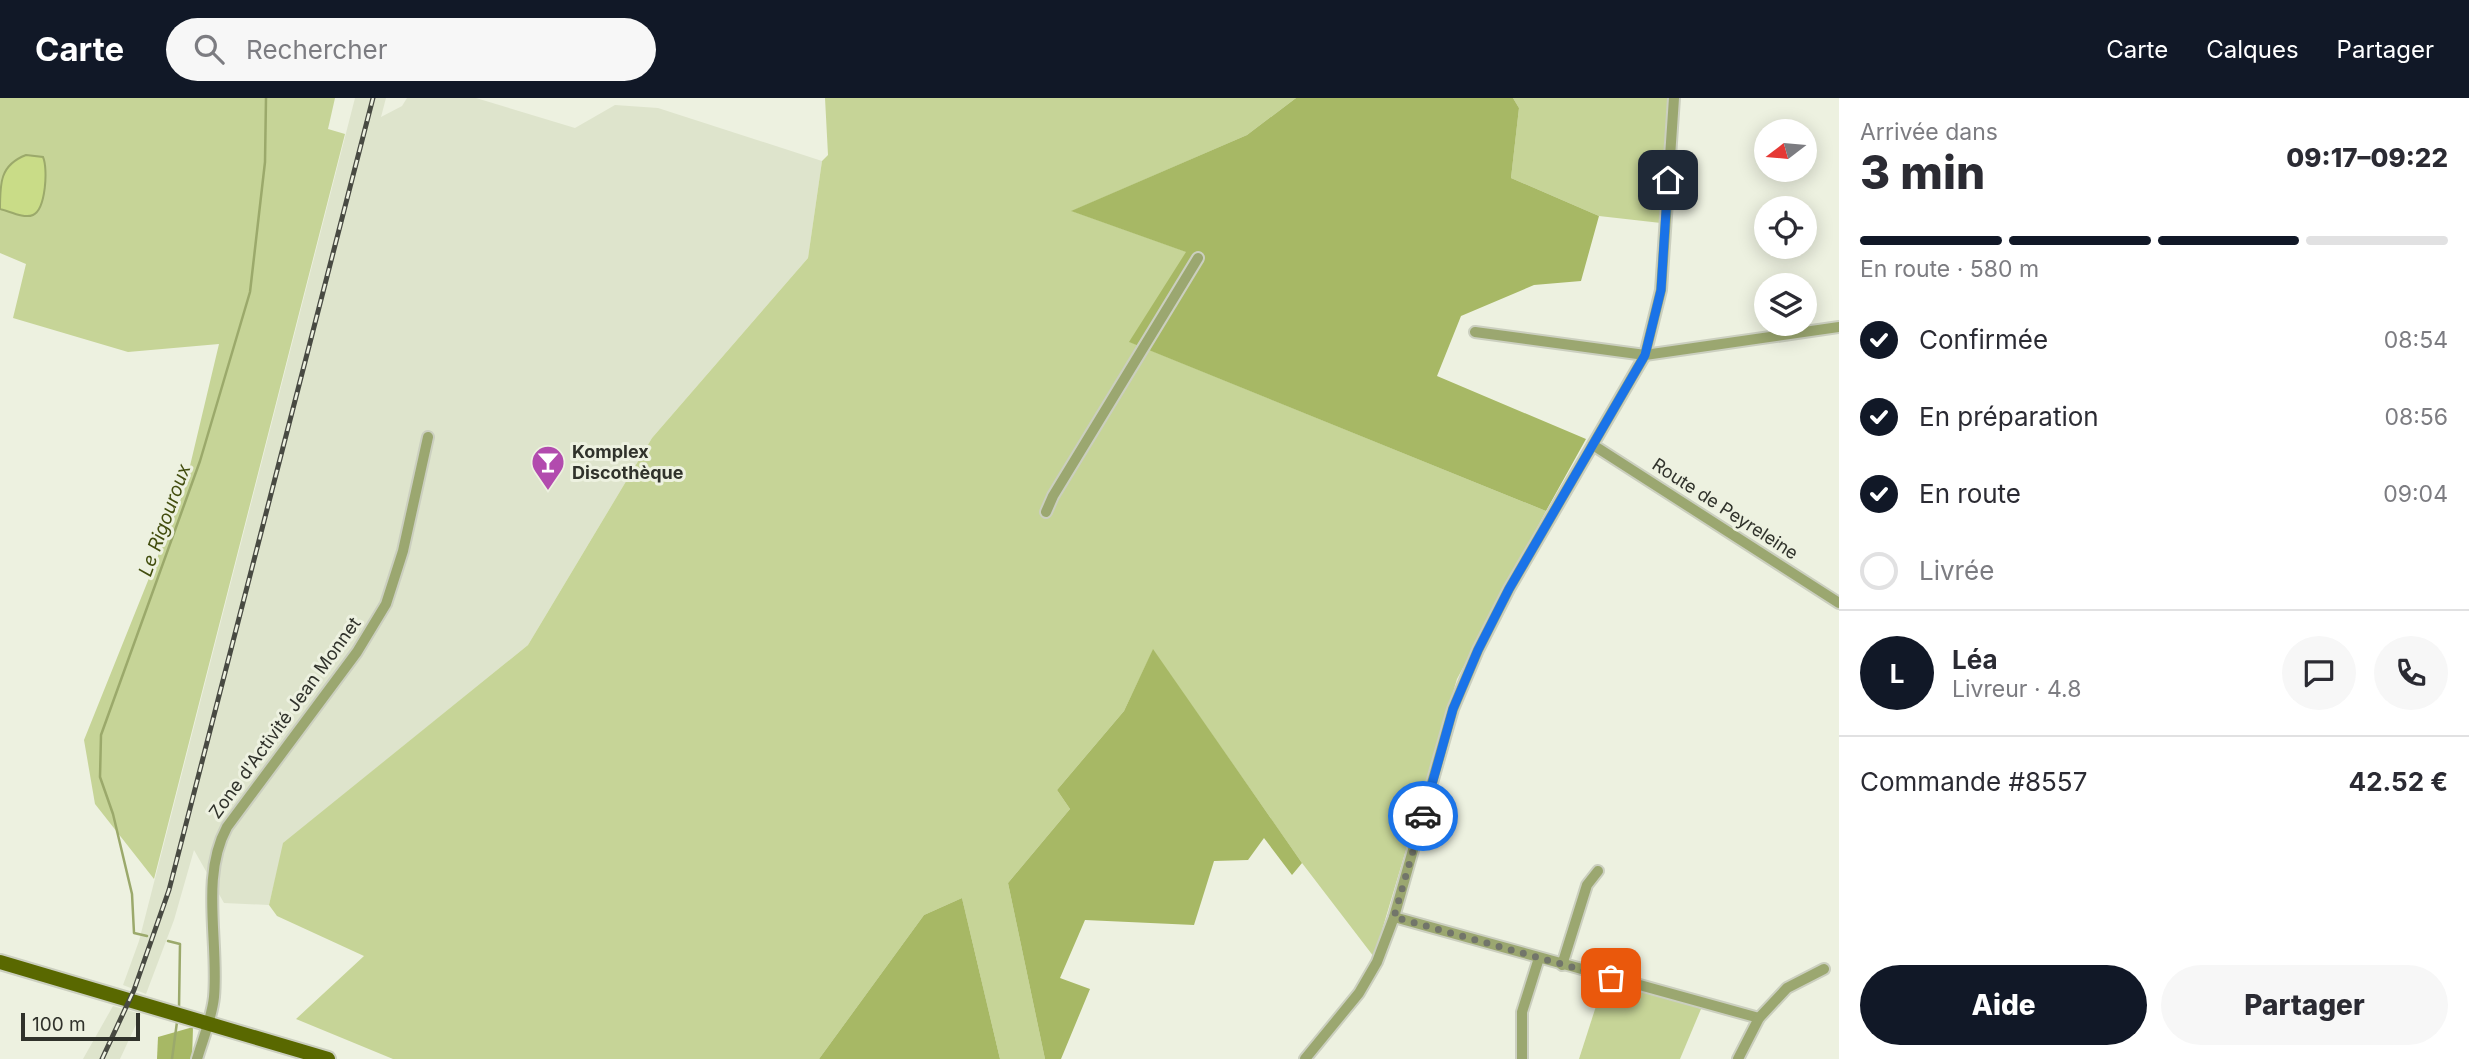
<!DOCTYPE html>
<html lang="fr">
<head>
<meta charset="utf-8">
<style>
  body { margin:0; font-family:Inter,sans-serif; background:#f7f7f7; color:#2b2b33; height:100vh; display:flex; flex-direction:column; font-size:26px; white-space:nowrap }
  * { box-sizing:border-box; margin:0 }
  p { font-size:23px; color:#7c7c81 }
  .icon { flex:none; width:38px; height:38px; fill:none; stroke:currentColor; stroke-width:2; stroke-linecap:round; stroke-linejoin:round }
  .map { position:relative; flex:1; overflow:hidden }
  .side { display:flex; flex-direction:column; background:#fff; width:630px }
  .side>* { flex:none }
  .needle { width:46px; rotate:254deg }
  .controls { position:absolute; left:1754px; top:21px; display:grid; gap:14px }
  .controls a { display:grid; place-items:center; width:63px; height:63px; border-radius:50%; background:#fff; box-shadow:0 4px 18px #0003; font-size:35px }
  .scale { position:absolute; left:21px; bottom:18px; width:119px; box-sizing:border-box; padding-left:7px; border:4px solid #30322b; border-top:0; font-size:19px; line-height:24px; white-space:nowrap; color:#30322b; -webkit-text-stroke:5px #edf1e0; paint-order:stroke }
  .pin { position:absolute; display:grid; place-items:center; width:60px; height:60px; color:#fff; margin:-30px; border-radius:14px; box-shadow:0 4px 10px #0006 }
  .courier { position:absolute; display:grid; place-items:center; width:70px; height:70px; margin:-35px; border:5px solid #1a73e8; border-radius:50%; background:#fff; color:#222; box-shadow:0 2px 9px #0007 }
  .headline em { font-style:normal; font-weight:800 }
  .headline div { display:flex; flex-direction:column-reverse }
  .headline { display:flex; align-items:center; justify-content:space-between; height:119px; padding:0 21px }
  h1 { font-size:46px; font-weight:800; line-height:52px }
  .bar { display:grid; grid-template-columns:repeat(4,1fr); gap:10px 7px; align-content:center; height:84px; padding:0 21px }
  .bar i { height:9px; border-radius:5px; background:#e1e1e2 }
  .bar .on { background:#111827 }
  .bar p { grid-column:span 4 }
  .line { display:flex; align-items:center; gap:18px; padding:0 21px; border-top:2px solid #e1e1e2 }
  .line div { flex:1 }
  .round { display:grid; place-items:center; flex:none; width:74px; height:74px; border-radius:37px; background:#f7f7f7 }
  ol { padding:0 21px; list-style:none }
  li { display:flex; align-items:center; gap:21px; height:77px }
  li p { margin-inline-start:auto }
  li .icon { padding:7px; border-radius:50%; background:#111827; color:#fff; stroke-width:4 }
  li:last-child { color:#7c7c81 }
  li i { width:38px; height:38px; border:4px solid #e1e1e2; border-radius:50% }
  .button { display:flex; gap:14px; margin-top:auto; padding:14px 21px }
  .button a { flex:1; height:80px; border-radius:42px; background:#111827; color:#fff; font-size:28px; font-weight:800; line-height:80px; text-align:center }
  .button a+a { background:#f7f7f7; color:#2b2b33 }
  header { display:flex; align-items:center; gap:42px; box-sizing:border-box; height:98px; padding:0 35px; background:#111827; color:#fff }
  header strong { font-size:33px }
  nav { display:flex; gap:38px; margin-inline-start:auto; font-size:24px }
  .search { width:490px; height:63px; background:#f7f7f7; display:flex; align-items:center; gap:18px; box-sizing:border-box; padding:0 24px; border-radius:38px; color:#7c7c81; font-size:26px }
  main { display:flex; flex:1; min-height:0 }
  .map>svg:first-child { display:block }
  .built { fill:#dee4cc }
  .green { fill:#c6d497 }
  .forest { fill:#a7b865 }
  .water { fill:#c9dc87; stroke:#9ba96b; stroke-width:2 }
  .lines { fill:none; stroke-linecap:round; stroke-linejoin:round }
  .stream { stroke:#9ba96b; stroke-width:2.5 }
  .minor-casing { stroke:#cbcfbf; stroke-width:14 }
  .major-casing { stroke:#cbcfbf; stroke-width:18 }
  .minor { stroke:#9ba770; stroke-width:10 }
  .major { stroke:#596800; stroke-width:14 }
  .rail-casing { stroke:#484a42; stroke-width:5 }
  .rail { stroke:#edf1e0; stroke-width:2.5; stroke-dasharray:8; stroke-linecap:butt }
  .done { stroke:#72756a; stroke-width:7; stroke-dasharray:0 12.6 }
  .route { stroke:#1a73e8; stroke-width:9 }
  .labels { text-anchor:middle; stroke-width:6; stroke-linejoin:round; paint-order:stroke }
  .poi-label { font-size:18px; font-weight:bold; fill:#30322b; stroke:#edf1e0; text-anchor:start }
  .street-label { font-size:18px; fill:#30322b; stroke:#edf1e0 }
  .water-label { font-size:19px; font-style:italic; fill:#424d0e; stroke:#edf1e0 }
</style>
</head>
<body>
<header>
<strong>Carte</strong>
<div class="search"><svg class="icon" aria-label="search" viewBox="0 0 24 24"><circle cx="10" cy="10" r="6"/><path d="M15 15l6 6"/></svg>Rechercher</div>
<nav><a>Carte</a><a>Calques</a><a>Partager</a></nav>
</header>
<main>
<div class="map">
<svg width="1839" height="961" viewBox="0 0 1839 961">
  <rect width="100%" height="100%" fill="#edf1e0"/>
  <g class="built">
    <path d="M355,0H386L381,19L402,8L407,0H476L575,30L615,7L658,10L822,63L808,160L652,340L528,547L284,745L269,807L224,805L194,752L174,822L146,896L123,887L139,843Z"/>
    <path d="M113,908L141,916L120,961H83Z"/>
  </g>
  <g class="green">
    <path d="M0,0H335L328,31L345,36L154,781L95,706L84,642L184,393L219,246L128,254L13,220L26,166L0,155Z"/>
    <path d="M825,0H1296L1247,37L1072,113L1187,154L1130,244L1546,413L1457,581L1374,859L1302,765L1153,552L1124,613L1057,692L1070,711L1008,785L1045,961H1000L962,800L924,817L819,961H393L296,921L364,858L277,818L269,807L283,745L528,547L652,340L808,160L822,63L828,57Z"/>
    <path d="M1513,0H1679L1661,125L1599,118L1511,80L1519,10Z"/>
    <path d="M1607,874L1626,878L1701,911L1680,961H1579Z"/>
  </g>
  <g class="forest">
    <path d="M1296,0H1513L1519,10L1511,80L1599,118L1581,183L1534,187L1461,218L1437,278L1586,341L1546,413L1129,244L1186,154L1071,113L1247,37Z"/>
    <path d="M1153,551L1302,765L1292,777L1264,740L1248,762L1214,763L1194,827L1085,822L1060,880L1090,891L1061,961H1045L1008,785L1070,711L1057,692L1124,613Z"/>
    <path d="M962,800L1000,961H819L924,817Z"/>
    <path d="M193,929L192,961H157L158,939Z"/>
  </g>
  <path class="water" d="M26,57L43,59C48,70 46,111 33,117C24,121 9,113 0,111C0,85 0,67 26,57Z"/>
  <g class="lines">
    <g class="stream">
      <path d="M147,838L134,835L132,796L113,716L100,679L101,637L200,363L250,194L265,64L266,0"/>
      <path d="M168,843L180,846L179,910"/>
      <path d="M172,961L177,924"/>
    </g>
    <defs>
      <g id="minor">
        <path d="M1475,234L1645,257L1839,229"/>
        <path d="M1593,347L1839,505"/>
        <path d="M1046,414L1053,398L1198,160"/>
        <path d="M1394,819L1759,920"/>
        <path d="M1562,867L1587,787L1598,773"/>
        <path d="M197,961C203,941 212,919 214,899C219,843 200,779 227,729L357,554L386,506L403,453L428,339"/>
        <path d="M1305,961L1359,895L1377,864L1394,819L1453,611L1478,552L1509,491L1645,257L1661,192L1674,0"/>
        <path d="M1522,961V914L1539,860"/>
        <path d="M1738,961L1759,920L1787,890L1824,871"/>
      </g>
      <path id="major" d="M0,864L328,961"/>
    </defs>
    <use href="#minor" class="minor-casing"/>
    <use href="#major" class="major-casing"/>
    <use href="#minor" class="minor"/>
    <use href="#major" class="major"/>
    <defs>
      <path id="rail" d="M102,961L134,892L169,792L373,0"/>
    </defs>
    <use href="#rail" class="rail-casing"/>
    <use href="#rail" class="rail"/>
  </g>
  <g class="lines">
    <path class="done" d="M1423,718L1394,819L1611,880"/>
    <path class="route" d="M1423,718L1453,611L1478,552L1509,491L1645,257L1661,192L1668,82"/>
  </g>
  <defs>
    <symbol id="bar-pin" viewBox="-11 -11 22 30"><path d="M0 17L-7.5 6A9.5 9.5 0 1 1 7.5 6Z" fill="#b24bae" stroke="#edf1e0"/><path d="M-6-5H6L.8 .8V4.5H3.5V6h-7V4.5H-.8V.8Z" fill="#fff"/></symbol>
  </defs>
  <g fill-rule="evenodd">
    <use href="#bar-pin" x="529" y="345" width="38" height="52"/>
  </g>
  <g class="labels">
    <g class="poi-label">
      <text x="572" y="360">Komplex<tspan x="572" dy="21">Discothèque</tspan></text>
    </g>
    <g class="street-label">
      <text transform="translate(1725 411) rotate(33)" y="6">Route de Peyreleine</text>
      <text transform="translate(285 620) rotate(-54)" y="6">Zone d'Activité Jean Monnet</text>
    </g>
    <g class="water-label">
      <text transform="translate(164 422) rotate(-70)" y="7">Le Rigouroux</text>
    </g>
  </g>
</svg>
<div class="controls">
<a><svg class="needle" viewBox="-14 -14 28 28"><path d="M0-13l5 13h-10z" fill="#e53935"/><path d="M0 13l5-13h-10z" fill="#7c7c81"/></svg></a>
<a><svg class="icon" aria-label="locate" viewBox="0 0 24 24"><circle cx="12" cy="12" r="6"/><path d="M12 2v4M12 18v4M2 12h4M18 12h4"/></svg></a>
<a><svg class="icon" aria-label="layers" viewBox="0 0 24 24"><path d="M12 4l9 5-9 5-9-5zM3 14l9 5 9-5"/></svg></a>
</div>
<div class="scale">100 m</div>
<div class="pin" style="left:1611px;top:880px;background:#ea580c"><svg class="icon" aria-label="bag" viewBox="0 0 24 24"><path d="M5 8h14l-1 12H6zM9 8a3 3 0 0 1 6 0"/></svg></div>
<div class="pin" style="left:1668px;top:82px;background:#1f2937"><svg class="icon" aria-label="home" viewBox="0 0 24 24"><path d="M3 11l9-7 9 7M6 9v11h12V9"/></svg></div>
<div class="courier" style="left:1423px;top:718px"><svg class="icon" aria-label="car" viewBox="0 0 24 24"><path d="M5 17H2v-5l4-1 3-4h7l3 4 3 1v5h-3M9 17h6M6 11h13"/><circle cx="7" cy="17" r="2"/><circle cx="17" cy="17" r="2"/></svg></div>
</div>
<section class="side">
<div class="headline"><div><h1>3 min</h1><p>Arrivée dans</p></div><em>09:17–09:22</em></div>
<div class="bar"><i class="on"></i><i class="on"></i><i class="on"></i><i></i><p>En route · 580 m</p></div>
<ol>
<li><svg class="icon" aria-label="check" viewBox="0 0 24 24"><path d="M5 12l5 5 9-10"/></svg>Confirmée<p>08:54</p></li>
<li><svg class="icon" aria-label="check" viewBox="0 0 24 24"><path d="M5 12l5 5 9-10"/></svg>En préparation<p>08:56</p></li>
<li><svg class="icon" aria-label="check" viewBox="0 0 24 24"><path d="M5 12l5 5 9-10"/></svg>En route<p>09:04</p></li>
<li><i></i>Livrée</li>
</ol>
<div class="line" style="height:126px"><b class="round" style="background:#111827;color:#fff">L</b><div><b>Léa</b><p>Livreur · 4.8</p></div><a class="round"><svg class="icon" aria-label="chat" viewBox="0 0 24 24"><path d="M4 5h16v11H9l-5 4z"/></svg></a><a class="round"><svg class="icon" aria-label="phone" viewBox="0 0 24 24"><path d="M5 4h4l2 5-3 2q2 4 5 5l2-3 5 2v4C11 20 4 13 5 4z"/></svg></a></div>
<div class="line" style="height:91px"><div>Commande #8557</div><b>42.52 €</b></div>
<div class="button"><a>Aide</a><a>Partager</a></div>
</section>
</main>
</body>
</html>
